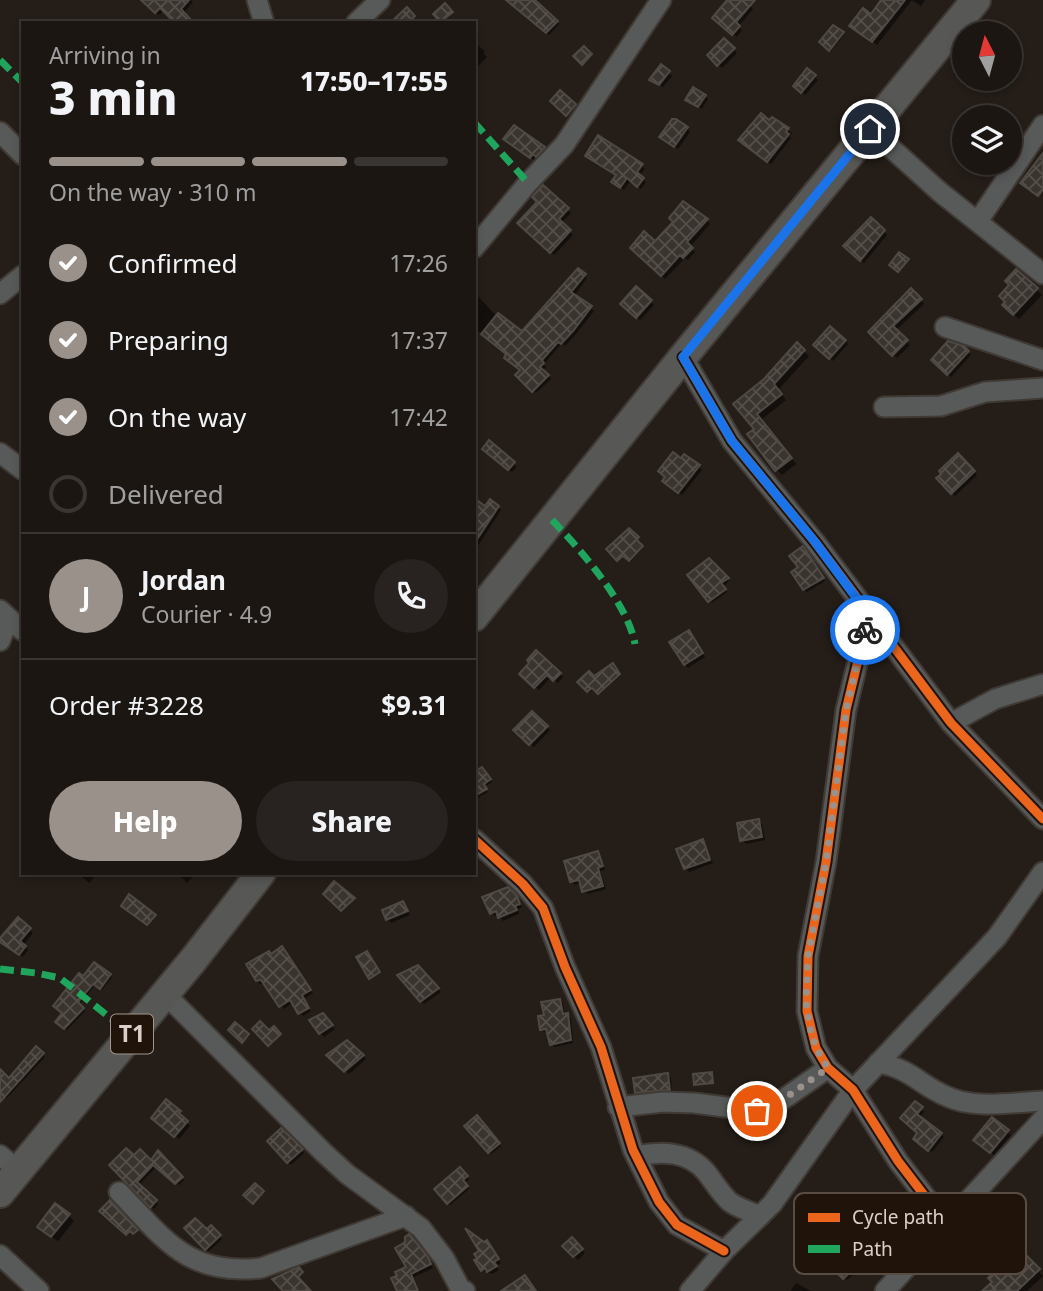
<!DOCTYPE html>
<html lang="en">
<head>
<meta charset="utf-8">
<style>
  body { margin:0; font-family:"Noto Sans",sans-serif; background:#282320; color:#f1f3f6; height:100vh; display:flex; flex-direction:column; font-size:26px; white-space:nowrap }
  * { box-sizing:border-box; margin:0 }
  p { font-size:23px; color:#a09f9f }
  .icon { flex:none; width:38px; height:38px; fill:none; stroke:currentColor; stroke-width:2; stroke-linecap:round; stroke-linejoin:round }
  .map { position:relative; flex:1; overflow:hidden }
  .details { position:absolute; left:21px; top:21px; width:455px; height:854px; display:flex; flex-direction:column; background:#1b1612; border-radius:0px; box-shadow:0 4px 10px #0003,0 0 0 2px #393532 }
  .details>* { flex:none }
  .needle { width:46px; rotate:354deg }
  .controls { position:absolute; left:952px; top:21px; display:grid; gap:14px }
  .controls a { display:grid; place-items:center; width:70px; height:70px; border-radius:50%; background:#1b1612; box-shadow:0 4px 10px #0003,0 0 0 2px #393532; font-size:35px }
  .pin { position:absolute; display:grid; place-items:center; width:60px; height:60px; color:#fff; margin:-30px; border:4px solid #fff; border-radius:50%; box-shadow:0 2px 7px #0007 }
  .courier { position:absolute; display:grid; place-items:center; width:70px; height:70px; margin:-35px; border:5px solid #1a73e8; border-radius:50%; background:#fff; color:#222; box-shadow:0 2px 9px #0007 }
  .summary em { font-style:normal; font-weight:800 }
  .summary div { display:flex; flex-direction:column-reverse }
  .summary { display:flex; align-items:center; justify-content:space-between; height:119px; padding:0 28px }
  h1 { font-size:46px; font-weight:800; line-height:52px }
  .bar { display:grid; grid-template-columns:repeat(4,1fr); gap:10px 7px; align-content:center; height:84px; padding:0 28px }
  .bar i { height:9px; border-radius:5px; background:#393532 }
  .bar .on { background:#9a918b }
  .bar p { grid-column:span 4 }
  .line { display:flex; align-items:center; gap:18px; padding:0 28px; border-top:2px solid #393532 }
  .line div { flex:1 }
  .round { display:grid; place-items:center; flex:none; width:74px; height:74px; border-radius:37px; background:#282320 }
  ol { padding:0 28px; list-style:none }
  li { display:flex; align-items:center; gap:21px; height:77px }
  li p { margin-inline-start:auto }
  li .icon { padding:7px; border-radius:50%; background:#9a918b; color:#fff; stroke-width:4 }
  li:last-child { color:#a09f9f }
  li i { width:38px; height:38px; border:4px solid #393532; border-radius:50% }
  .cta { display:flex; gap:14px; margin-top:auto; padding:14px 28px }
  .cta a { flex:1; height:80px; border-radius:42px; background:#9a918b; color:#fff; font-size:28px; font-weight:800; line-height:80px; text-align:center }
  .cta a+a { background:#282320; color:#f1f3f6 }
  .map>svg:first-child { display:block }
  .shadow { fill:#0007 }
  .building { fill:url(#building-cross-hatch); stroke:#4f4944; stroke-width:2 }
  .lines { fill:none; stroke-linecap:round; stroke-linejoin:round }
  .minor-casing { stroke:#403a35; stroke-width:23 }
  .highway-casing { stroke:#403a35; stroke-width:32 }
  .minor { stroke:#585a5a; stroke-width:19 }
  .highway { stroke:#575755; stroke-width:28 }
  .quiet { stroke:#20a55d; stroke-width:7; stroke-dasharray:14 7; stroke-linecap:butt }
  .cycleway-casing { stroke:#201309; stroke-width:13 }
  .cycleway { stroke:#eb651d; stroke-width:9 }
  .done { stroke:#9a918b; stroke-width:7; stroke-dasharray:0 12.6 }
  .route { stroke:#1a73e8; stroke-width:9 }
  .labels { text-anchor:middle; stroke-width:5; stroke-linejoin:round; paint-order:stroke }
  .shield { fill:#201309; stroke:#a2978f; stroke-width:2 }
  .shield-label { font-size:23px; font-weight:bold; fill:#dad0c9 }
  .key { fill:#201309; stroke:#584c43; stroke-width:2 }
  .key-label { font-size:19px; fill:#dad0c9 }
</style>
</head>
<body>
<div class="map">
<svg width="1043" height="1291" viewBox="0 0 1043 1291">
  <defs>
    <pattern id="building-cross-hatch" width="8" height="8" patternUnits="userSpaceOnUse" patternTransform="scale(1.75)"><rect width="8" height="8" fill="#3a342f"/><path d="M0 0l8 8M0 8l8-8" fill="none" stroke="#56504c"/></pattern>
  </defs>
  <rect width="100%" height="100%" fill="#241d18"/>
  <g class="shadow">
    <path d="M150,0H191L193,2L183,14L164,10L159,15L147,3Z"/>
    <path d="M515,0H538L536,3L559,24L549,35L513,4Z"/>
    <path d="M729,0H744L753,9L738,27L742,30L737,37L715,18Z"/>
    <path d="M884,0H925L921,6L912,0L877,45L856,30L871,16Z"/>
    <path d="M208,18L213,23H203Z"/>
    <path d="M834,27L844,35L831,51L821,42Z"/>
    <path d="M724,40L737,53L722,68L709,55Z"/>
    <path d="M474,41L485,52L483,53L487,57L474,70Z"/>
    <path d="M808,71L818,80L805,95L795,86Z"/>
    <path d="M668,72L672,76L663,87L655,83Z"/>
    <path d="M704,96L708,99L702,109L687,100Z"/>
    <path d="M772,119L792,133L789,137L791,138L771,164L743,143Z"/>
    <path d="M514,127L544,149L547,152L541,159L537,156L534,160L509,142Z"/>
    <path d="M687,128L690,132L678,149L665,140Z"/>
    <path d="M642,166L645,169L639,176L646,182L641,189L631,180L624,190L617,185Z"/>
    <path d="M543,188L571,213L561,223L573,235L554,255L519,223L539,202Z"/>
    <path d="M706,220L710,224L690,247L695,252L688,260L685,258L665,279L632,248L655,243Z"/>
    <path d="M871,220L887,235L864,263L845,246Z"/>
    <path d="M578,271L587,278L574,296L594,311L576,334L565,346L562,343L544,364L546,367L542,371L551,379L536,393L518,375L522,370L508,355L474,328V301L478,296L497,317L522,334Z"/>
    <path d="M1016,271L1042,295L1019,319L1004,305Z"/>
    <path d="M636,288L654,305L640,320L622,304Z"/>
    <path d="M911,290L924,304L895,331L910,345L897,358L870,332Z"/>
    <path d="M831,328L848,344L833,361L816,345Z"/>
    <path d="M797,345L809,356L778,390L786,400L761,420L796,464L782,475L777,470L756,429L736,404L766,380Z"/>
    <path d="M963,348L971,355L951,377L933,360Z"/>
    <path d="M489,443L517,467L512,472L485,448Z"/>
    <path d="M958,455L977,475L955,496L939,478Z"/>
    <path d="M699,467L702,470L682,495L668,484Z"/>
    <path d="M498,507L501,510L474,552V510Z"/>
    <path d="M629,530L639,539L637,542L643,548L631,561L625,556L619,561L608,549Z"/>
    <path d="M804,551L825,581L807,592L793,573L800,568Z"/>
    <path d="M709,561L729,581L723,587L727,592L712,603L690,575Z"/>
    <path d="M692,635L705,657L688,668L685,664Z"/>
    <path d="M536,653L563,677L558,683L551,677L539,690L521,674Z"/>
    <path d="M612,665L620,676L600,694L595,688L590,692L580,682L593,678Z"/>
    <path d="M532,713L550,730L534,747L516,730Z"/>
    <path d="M474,771L485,772L492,782L485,787L488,792L474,800Z"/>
    <path d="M758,821L762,824L765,840L746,844L742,840Z"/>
    <path d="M702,841L713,863L689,872L686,868Z"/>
    <path d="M598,853L605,870L600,871L606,889L587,894L581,883L575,885L572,881Z"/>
    <path d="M78,873H98L89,883Z"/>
    <path d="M177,873H196L187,883Z"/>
    <path d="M508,889L520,901L522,907L518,909L519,914L503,921L499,915L495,916L491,913Z"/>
    <path d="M403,903L410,915L391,923L387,919Z"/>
    <path d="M18,920L33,933L23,945L28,950L23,957L0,940Z"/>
    <path d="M285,951L313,993L304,999L311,1011L303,1016L293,1002L284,1009L265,982L260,984L257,980L271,956Z"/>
    <path d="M418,968L441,992L424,1004L400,976Z"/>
    <path d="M110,975L112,977L102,990L95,985L79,1005L85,1011L67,1030L57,1022L83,979Z"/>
    <path d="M560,1000L563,1003L565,1015L571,1018L573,1043L554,1047L551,1044L549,1031L544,1032L541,1029L546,1017Z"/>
    <path d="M323,1015L335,1029L324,1037L311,1021Z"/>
    <path d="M347,1042L366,1059L349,1074L328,1055Z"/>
    <path d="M36,1049L45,1057L7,1098L0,1092V1072L9,1081Z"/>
    <path d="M667,1075L671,1078L672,1093L640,1096L636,1092Z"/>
    <path d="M915,1103L924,1112L919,1118L944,1137L932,1152L918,1142L920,1133Z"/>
    <path d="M180,1112L183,1115L181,1117L190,1126L179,1139L157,1121Z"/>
    <path d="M477,1118L501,1146L491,1154L467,1126Z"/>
    <path d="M281,1130L304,1153L291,1165L269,1141Z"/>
    <path d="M1007,1132L1011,1135L994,1155L979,1143Z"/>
    <path d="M158,1153L184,1180L179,1185L156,1167L138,1186L158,1204L154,1209L112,1165L134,1158L151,1162Z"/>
    <path d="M460,1169L469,1179L464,1183L469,1189L450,1205L436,1189Z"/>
    <path d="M69,1216L74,1221L58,1241L45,1233Z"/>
    <path d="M211,1227L222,1239L209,1251L187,1228L207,1232Z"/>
    <path d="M572,1239L585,1253L578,1260L565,1246Z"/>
    <path d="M412,1240L433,1268L414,1277L419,1291H399L408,1268Z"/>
    <path d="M834,1242L859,1269L847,1280L821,1254Z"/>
    <path d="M490,1245L501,1263L496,1266L499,1270L492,1274L482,1270Z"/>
    <path d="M1023,1254L1043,1276L1027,1291H985Z"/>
    <path d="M796,1283L811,1291H790Z"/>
  </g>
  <g class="building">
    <path d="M141,0H189L181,9L194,23H175L160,8L155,13Z"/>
    <path d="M506,0H535L558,21L546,33Z"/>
    <path d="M727,0H755L736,22L740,26L732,35L712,18Z"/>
    <path d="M881,0H905L872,42L849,26L863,8L871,14Z"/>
    <path d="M445,3L453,12L440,22L433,14Z"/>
    <path d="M407,7L415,16L408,23H390Z"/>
    <path d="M833,25L844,32L829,51L819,42Z"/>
    <path d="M724,38L735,48L717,66L707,55Z"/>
    <path d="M584,46L592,54L582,65L573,56Z"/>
    <path d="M661,64L670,71L659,85L649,80Z"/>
    <path d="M807,68L816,75L801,93L793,86Z"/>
    <path d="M693,87L706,95L698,107L685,100Z"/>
    <path d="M560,90L576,104L566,116L550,101Z"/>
    <path d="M761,113L769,120L772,117L789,128L786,132L789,134L767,162L738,140Z"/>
    <path d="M672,119H676L688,127L674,147L659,137Z"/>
    <path d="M514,125L545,147L536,157L533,154L530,158L503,139Z"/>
    <path d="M598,135L643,164L637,172L644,178L637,187L627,178L620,188L611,182L616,175L585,156Z"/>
    <path d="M1043,153V189L1038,196L1020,183Z"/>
    <path d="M543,185L569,208L559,219L571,230L550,253L517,223L537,202L532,197Z"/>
    <path d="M683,201L708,219L687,242L693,248L683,258L680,255L661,276L630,248L644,231L655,241L673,222L669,218Z"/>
    <path d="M871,217L885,230L860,261L843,246Z"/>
    <path d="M899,252L909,259L898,272L889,265Z"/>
    <path d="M578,268L586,274L571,292L592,306L573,331L561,344L558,342L542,360L544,363L540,367L549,375L532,392L515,375L520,370L504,358L506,354L481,334L498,313L522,331Z"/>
    <path d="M1016,269L1038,288L1013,315L1002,305L1005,302L999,296L1009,285L1005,281Z"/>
    <path d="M636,286L652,300L636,318L620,304Z"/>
    <path d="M911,288L922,299L893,326L908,340L892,356L868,332Z"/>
    <path d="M830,326L846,340L829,359L813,345Z"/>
    <path d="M948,341L964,346L969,351L947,375L931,360Z"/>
    <path d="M797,342L805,350L774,384L782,394L757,414L792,458L775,471L747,434L754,429L733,404L764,379Z"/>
    <path d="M489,440L515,462L508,470L482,449Z"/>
    <path d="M673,452L681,458L684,454L700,465L678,493L662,481L665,477L658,471Z"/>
    <path d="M958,453L975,471L951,494L936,478L941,474L939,471Z"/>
    <path d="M490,499L499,506L474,544V507L478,501L485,506Z"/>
    <path d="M629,528L639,537L637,540L643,546L629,561L623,556L617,561L606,549Z"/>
    <path d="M803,546L824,578L803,590L791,572L798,567L789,556Z"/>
    <path d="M709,558L729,578L721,583L726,589L708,602L687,575Z"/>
    <path d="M689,630L703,653L684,665L669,642Z"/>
    <path d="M536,650L561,673L553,681L547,675L534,688L519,674L529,663L527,660Z"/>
    <path d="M613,663L620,674L598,694L592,688L587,692L577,682L589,671L594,676Z"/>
    <path d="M532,711L548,726L529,745L513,730Z"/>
    <path d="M474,765L477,770L482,767L491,779L484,784L487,789L474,796Z"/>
    <path d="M759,819L762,837L740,841L737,823Z"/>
    <path d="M703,839L710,860L684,869L676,849Z"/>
    <path d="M598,851L603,866L598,868L603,886L582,892L579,880L570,882L564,861Z"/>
    <path d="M334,881L355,898L341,911L323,894Z"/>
    <path d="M508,887L517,896L520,904L515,906L517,910L498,918L496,911L490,914L482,897Z"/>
    <path d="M129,894L156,915L147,925L121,906Z"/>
    <path d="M403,901L408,911L386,920L382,910Z"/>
    <path d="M18,917L31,928L20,941L26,946L19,955L0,942V938Z"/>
    <path d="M282,946L311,990L302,995L309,1008L298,1014L290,1000L279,1007L261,980L256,981L246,964L269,951L271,954Z"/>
    <path d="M367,951L380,972L369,979L356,957Z"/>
    <path d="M94,962L111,974L100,989L93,984L78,1002L84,1008L64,1029L55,1022L62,1013L53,1006L79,973L83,976Z"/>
    <path d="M418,965L439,988L420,1002L397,975Z"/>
    <path d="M560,999L563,1014L568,1013L571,1040L550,1045L546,1029L540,1030L538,1016L544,1015L541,1002Z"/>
    <path d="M323,1013L333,1025L319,1034L309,1020Z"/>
    <path d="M260,1021L269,1030L274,1026L281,1034L268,1046L252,1029Z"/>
    <path d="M235,1022L249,1034L242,1043L228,1030Z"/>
    <path d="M347,1040L364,1055L344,1072L326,1055Z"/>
    <path d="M36,1046L44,1053L0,1102V1069L9,1078Z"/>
    <path d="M712,1072L713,1083L694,1085L693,1074Z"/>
    <path d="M668,1073L670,1090L635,1093L633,1078Z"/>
    <path d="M166,1099L181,1111L179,1113L188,1121L174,1137L151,1118Z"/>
    <path d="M915,1101L923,1107L917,1114L942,1133L928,1151L913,1139L917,1133L900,1118Z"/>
    <path d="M477,1115L500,1143L488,1153L464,1126Z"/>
    <path d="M992,1117L1009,1130L990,1153L973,1140Z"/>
    <path d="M281,1128L303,1149L287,1163L267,1141Z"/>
    <path d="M126,1148L134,1155L140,1149L151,1160L158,1150L183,1177L175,1184L153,1165L137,1182L157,1200L150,1208L109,1165Z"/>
    <path d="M460,1167L468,1176L463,1180L468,1186L447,1204L434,1189Z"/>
    <path d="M255,1183L264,1191L253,1204L243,1195Z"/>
    <path d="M110,1200L138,1230L133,1234L130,1231L126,1235L99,1211Z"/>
    <path d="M55,1203L70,1214L51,1237L37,1227Z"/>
    <path d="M195,1218L207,1229L211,1225L221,1235L205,1250L184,1228Z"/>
    <path d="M465,1228L484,1242L487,1240L499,1259L494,1262L497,1266L487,1272L485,1268L481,1271L474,1260L477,1258L474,1254L479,1251Z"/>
    <path d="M409,1234L428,1257L431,1264L411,1274L418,1291H397L391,1278L397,1276L395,1272L406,1267L395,1248L405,1242V1237Z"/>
    <path d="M572,1237L583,1249L573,1257L562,1246Z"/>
    <path d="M834,1240L858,1265L843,1279L819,1254Z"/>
    <path d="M1023,1252L1040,1269L1017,1291H982L992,1282L988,1278L1002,1264L1006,1268Z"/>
    <path d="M299,1267L303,1272L298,1277L311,1291H283L272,1279Z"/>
    <path d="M525,1275L536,1291H501Z"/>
  </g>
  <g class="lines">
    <defs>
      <g id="minor">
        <path d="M257,0L264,23"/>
        <path d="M356,23L380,0"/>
        <path d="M870,129L940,192L1043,274"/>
        <path d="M0,132L23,155"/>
        <path d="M978,221L1043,125"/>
        <path d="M474,248L528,183L564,145L661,0"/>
        <path d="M0,294L23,275"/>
        <path d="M945,327L1043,360"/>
        <path d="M683,357L732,441L815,542L951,723L1043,819"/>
        <path d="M884,407L941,406L985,392L1043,388"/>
        <path d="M0,453L23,470"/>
        <path d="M0,610L23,631"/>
        <path d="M869,615L846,710L826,862L808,956L807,1011L816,1048L828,1068L853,1090L898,1161L947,1225"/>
        <path d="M0,641L9,619"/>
        <path d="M951,723L995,699L1043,684"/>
        <path d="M474,839L523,884L543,908L565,967L601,1047L633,1150L659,1202L677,1225L724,1251"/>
        <path d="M165,994L323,1152L347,1174L421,1228L444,1258L461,1290L465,1291"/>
        <path d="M878,1063C912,1069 918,1084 946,1096C974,1110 1013,1102 1043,1101"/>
        <path d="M618,1107L663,1102L694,1103L757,1111L775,1105L828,1068"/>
        <path d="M0,1155L19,1171"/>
        <path d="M636,1156C662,1151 688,1151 706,1172C714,1182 721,1194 730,1202C738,1208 751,1212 760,1216"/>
        <path d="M119,1192C165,1240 188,1276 261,1268L406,1216"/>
        <path d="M0,1255L39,1291"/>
        <path d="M690,1291L724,1251L772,1204L853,1090L997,937L1043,872"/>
        <path d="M885,1291L1043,1119"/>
      </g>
      <g id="highway">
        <path d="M474,617L683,357L976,0"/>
        <path d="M0,1193L194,959L261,873"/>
      </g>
    </defs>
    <use href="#minor" class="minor-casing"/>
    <use href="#highway" class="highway-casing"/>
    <use href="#minor" class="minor"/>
    <use href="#highway" class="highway"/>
    <g class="quiet">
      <path d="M0,60L23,83"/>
      <path d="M474,122L528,183"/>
      <path d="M552,520C581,550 628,604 635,644"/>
      <path d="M0,969L36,973L60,978L132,1035"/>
    </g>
    <defs>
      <g id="cycleway">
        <path d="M683,357L732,441L815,542L951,723L1043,819"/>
        <path d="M869,615L846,710L826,862L808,956L807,1011L816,1048L828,1068L853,1090L898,1161L947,1225"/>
        <path d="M474,839L523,884L543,908L565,967L601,1047L633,1150L659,1202L677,1225L724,1251"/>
      </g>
    </defs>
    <use href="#cycleway" class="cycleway-casing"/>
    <use href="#cycleway" class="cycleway"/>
  </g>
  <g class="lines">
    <path class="done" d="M757,1111L775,1105L828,1068L816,1048L810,1028L806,1002L808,956L826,862L846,710L865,630"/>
    <path class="route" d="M865,630L869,615L815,542L732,441L683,357L870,129"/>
  </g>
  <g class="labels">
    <rect class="shield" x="111" y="1014.5" width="42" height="39" rx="5"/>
    <g class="shield-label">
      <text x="132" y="1042">T1</text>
    </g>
  </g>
  <rect x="794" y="1193" width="232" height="81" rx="10" class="key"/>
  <rect x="808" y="1213" width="32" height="9" fill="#eb651d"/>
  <rect x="808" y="1245" width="32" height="8" fill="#20a55d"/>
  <g class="key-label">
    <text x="852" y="1224">Cycle path</text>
    <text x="852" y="1256">Path</text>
  </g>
</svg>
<div class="controls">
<a><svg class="needle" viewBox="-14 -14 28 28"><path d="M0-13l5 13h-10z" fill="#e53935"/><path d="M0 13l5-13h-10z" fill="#a09f9f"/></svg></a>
<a><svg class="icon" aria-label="layers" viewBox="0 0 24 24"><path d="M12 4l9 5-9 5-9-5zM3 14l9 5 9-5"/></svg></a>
</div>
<div class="pin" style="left:757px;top:1111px;background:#ea580c"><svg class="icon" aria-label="bag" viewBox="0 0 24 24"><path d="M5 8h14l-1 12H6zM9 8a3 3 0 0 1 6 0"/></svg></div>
<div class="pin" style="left:870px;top:129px;background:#1f2937"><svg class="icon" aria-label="home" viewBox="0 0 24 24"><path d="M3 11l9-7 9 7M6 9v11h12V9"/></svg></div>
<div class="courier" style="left:865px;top:630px"><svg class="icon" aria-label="bike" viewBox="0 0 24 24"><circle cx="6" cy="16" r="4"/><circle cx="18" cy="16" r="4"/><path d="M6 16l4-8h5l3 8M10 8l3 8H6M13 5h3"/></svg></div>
<section class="details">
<div class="summary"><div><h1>3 min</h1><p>Arriving in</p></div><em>17:50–17:55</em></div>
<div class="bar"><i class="on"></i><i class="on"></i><i class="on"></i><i></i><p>On the way · 310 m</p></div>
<ol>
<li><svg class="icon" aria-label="check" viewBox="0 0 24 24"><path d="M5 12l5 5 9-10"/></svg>Confirmed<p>17:26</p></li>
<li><svg class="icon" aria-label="check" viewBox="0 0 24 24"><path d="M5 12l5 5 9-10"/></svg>Preparing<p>17:37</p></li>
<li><svg class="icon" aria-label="check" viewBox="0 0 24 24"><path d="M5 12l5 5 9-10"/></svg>On the way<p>17:42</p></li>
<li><i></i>Delivered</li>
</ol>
<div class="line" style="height:126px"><b class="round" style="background:#9a918b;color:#fff">J</b><div><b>Jordan</b><p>Courier · 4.9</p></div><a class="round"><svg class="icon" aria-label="phone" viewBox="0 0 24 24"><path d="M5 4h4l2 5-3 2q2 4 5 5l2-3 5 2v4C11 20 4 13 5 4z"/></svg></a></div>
<div class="line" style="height:91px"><div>Order #3228</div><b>$9.31</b></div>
<div class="cta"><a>Help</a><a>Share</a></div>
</section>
</div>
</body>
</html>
